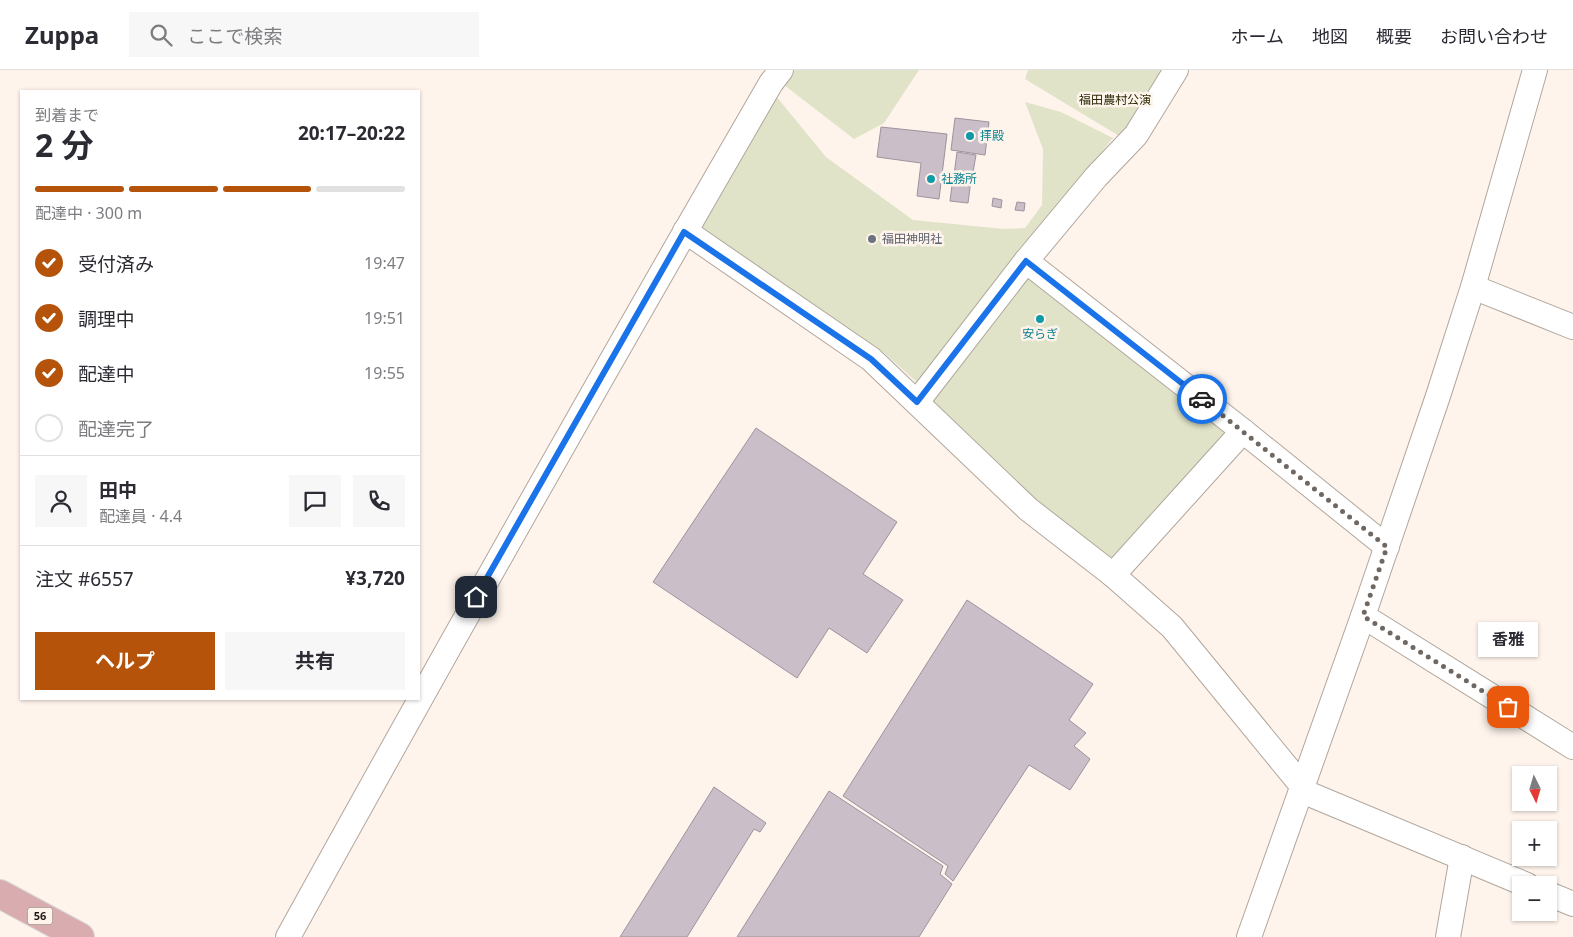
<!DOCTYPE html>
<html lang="ja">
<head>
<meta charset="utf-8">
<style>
  body { margin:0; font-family:"Noto Sans","Noto Sans JP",sans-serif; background:#f7f7f7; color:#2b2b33; height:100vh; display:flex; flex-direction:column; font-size:19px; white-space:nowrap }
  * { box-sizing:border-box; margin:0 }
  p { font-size:16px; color:#7c7c81 }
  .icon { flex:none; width:28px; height:28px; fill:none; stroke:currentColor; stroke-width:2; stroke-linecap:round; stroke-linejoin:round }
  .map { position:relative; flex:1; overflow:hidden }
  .side { position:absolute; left:20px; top:20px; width:400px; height:610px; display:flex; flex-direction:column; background:#fff; border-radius:0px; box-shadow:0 1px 4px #0004 }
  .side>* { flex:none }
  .needle { width:32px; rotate:175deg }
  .fabs { position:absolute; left:1512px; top:696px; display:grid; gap:10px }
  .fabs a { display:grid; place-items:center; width:45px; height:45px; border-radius:0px; background:#fff; box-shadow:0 1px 4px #0004; font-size:25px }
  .pin { position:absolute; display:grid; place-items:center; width:42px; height:42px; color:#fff; margin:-21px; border-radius:10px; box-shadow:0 2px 8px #0006 }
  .courier { position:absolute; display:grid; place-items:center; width:50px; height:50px; margin:-25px; border:4px solid #1a73e8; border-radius:50%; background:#fff; color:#222; box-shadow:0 1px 6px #0007 }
  .bubble { position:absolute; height:35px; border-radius:0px; background:#fff; box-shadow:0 1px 4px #0004; font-size:16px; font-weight:700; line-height:35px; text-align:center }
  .headline em { font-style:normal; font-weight:700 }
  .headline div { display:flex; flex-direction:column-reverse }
  .headline { display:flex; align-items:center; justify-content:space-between; height:85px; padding:0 15px }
  h1 { font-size:32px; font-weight:700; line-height:38px }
  .bar { display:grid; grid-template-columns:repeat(4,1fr); gap:8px 5px; align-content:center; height:60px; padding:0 15px }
  .bar i { height:6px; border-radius:4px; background:#e1e1e2 }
  .bar .on { background:#b45309 }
  .bar p { grid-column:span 4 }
  .line { display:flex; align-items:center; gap:12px; padding:0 15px; border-top:1px solid #e1e1e2 }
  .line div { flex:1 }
  .round { display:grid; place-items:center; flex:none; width:52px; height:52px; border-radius:0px; background:#f7f7f7 }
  ol { padding:0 15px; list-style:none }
  li { display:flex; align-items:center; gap:15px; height:55px }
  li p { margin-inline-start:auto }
  li .icon { padding:5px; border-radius:50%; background:#b45309; color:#fff; stroke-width:4 }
  li:last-child { color:#7c7c81 }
  li i { width:28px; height:28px; border:2px solid #e1e1e2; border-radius:50% }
  .primary-button { display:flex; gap:10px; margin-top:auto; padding:10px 15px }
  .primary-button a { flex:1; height:58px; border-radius:0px; background:#b45309; color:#fff; font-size:20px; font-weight:700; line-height:58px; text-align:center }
  .primary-button a+a { background:#f7f7f7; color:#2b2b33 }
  header { display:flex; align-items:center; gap:30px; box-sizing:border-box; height:70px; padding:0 25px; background:#fff; border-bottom:1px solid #e1e1e2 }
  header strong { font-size:24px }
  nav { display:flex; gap:28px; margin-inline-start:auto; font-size:18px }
  .search { width:350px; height:45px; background:#f7f7f7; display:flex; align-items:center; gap:12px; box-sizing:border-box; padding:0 18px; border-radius:0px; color:#7c7c81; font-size:19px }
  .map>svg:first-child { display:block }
  .green { fill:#e1e3c8 }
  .building { fill:#cabec9; stroke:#9e929d }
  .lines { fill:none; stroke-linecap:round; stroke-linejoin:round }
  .street-casing { stroke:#b1a69c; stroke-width:26 }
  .primary-casing { stroke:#d7d6d5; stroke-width:30 }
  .street { stroke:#fff; stroke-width:24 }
  .primary { stroke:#d9adaf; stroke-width:28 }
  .done { stroke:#6e6762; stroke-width:5; stroke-dasharray:0 9 }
  .route { stroke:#1a73e8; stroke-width:6 }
  .culture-dot { fill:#0f9aa8; stroke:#fef4ec; stroke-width:2 }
  .worship-dot { fill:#6b7280; stroke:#fef4ec; stroke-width:2 }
  .labels { text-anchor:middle; stroke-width:5; stroke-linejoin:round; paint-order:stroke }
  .shield { fill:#fef4ec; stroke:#635c58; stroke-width:1 }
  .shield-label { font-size:11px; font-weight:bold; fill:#201b18 }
  .park-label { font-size:12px; fill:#2b2c08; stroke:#fef4ec }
  .culture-label { font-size:12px; fill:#0d838f; stroke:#fef4ec; text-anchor:start }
  .worship-label { font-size:12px; fill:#5b616d; stroke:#fef4ec; text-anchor:start }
</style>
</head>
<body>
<header>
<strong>Zuppa</strong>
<div class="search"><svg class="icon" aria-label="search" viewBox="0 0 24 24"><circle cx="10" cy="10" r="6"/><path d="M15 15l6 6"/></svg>ここで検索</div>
<nav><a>ホーム</a><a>地図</a><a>概要</a><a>お問い合わせ</a></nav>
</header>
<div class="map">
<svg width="1573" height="867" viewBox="0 0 1573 867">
  <rect width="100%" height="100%" fill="#fef4ec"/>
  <g class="green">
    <path d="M795,0H919L884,53L854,69L784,15Z"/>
    <path d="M1028,0H1170L1124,69L1025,9Z"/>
    <path d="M776,26L826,87L913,150L1004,159L1025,158L1042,135L1043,79L1025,32L1061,42L1113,68L1013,191L920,315L883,282L698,156Z"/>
    <path d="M1031,202L1236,361L1113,500L925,333Z"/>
  </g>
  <g class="building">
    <path d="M955,48L989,52L985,85L951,80Z"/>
    <path d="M881,57L947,64L939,129L917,126L921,93L877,87Z"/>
    <path d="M957,82L976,85L972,108L954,105Z"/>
    <path d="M953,107L971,110L968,133L950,131Z"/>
    <path d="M993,128L1002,130L1001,138L992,136Z"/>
    <path d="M1017,132L1025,133L1024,141L1015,140Z"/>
    <path d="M756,358L897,452L863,504L903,530L867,583L829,558L797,608L653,512Z"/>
    <path d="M967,530L1093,614L1069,650L1086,663L1074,676L1090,689L1070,720L1029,695L953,811L945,804L948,796L843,726Z"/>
    <path d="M714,717L766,753L760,762L754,759L687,867H620Z"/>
    <path d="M829,721L943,796L940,804L952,814L919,867H737Z"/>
  </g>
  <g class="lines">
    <defs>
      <g id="street">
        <path d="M1176,0L1136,65L1096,107L1026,191L1243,361L1387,477"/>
        <path d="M685,161L871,289L1028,439L1113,505L1172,557L1303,717"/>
        <path d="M1473,217L1573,257"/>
        <path d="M917,332L1026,191"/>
        <path d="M1113,505L1243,361"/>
        <path d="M1363,546L1573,677"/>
        <path d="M1302,721L1527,815"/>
        <path d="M1549,824L1573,834"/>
        <path d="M288,867C446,581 607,296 771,13L781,0"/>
        <path d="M1249,867L1363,546L1438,326L1473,217L1535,0"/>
        <path d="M1448,867L1462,787"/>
      </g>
      <path id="primary" d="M0,824L80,867"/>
    </defs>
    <use href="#street" class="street-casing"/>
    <use href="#primary" class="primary-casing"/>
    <use href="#street" class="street"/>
    <use href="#primary" class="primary"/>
  </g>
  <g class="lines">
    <path class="done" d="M1202,329L1387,477L1363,546L1508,637"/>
    <path class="route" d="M476,527L684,162L871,289L917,332L1026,191L1202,329"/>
  </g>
  <g class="culture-dot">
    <circle cx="970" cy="66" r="5"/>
    <circle cx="931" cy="109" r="5"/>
    <circle cx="1040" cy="249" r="5"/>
  </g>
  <circle class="worship-dot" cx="872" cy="169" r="5"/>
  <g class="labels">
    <rect class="shield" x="27.5" y="837.5" width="25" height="17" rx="4"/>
    <g class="shield-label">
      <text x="40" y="850">56</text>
    </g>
    <g class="park-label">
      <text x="1115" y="34">福田農村公演</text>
    </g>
    <g class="culture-label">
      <text x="980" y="70">拝殿</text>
      <text x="941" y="113">社務所</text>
      <text x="1040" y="268" text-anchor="middle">安らぎ</text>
    </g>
    <g class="worship-label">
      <text x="882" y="173">福田神明社</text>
    </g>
  </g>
</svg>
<div class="fabs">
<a><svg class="needle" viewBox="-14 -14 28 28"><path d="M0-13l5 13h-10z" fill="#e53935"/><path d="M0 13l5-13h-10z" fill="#7c7c81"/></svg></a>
<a>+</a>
<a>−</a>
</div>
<div class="pin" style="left:1508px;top:637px;background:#ea580c"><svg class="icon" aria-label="bag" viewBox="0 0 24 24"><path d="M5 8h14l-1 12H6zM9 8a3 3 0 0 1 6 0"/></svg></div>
<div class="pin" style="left:476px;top:527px;background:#1f2937"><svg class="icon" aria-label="home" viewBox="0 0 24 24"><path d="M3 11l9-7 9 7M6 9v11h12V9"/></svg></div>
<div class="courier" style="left:1202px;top:329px"><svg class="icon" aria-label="car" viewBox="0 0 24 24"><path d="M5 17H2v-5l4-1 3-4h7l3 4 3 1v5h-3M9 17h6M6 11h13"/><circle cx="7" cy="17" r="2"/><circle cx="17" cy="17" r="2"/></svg></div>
<div class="bubble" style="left:1478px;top:552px;width:60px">香雅</div>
<section class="side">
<div class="headline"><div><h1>2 分</h1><p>到着まで</p></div><em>20:17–20:22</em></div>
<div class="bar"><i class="on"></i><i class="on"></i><i class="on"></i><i></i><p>配達中 · 300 m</p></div>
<ol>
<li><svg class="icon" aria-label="check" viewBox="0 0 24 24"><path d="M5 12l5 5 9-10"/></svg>受付済み<p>19:47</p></li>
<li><svg class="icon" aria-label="check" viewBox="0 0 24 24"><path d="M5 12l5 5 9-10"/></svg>調理中<p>19:51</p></li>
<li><svg class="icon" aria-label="check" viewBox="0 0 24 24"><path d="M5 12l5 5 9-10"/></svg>配達中<p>19:55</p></li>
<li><i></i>配達完了</li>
</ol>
<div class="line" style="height:90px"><a class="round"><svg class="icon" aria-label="person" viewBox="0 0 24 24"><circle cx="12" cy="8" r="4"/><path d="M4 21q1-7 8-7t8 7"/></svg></a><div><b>田中</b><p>配達員 · 4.4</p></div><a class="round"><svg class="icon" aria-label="chat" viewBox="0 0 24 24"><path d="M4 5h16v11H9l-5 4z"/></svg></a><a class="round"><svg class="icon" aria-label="phone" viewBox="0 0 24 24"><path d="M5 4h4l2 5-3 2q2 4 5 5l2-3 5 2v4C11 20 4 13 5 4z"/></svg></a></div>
<div class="line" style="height:65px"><div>注文 #6557</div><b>¥3,720</b></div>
<div class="primary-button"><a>ヘルプ</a><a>共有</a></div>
</section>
</div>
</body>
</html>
